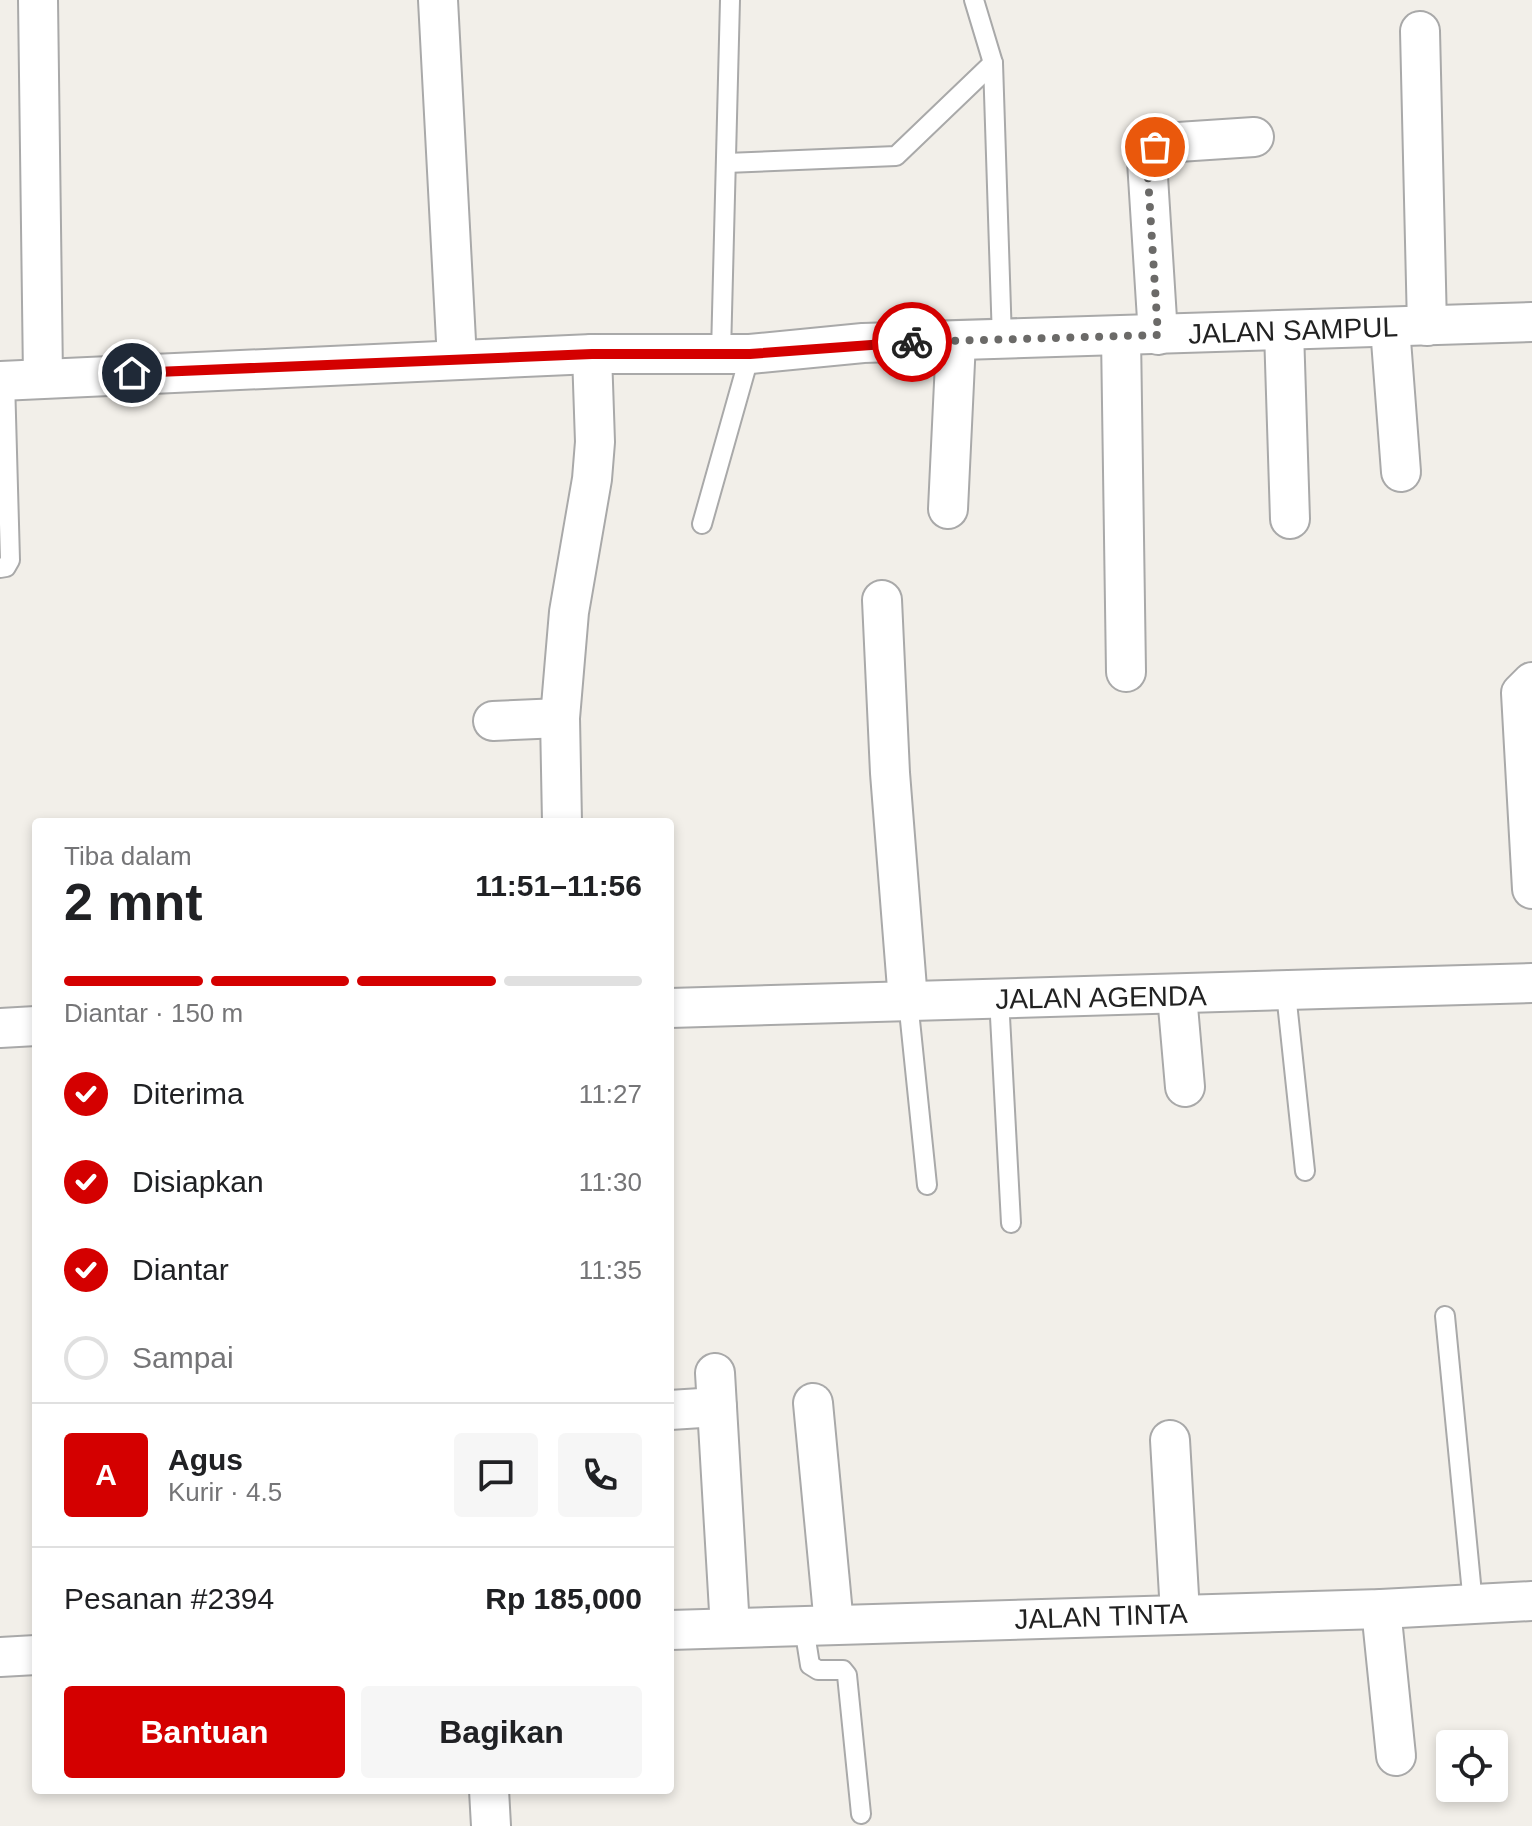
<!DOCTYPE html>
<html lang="id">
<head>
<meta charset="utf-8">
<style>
  body { margin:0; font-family:Arial,sans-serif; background:#f6f6f6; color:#202124; height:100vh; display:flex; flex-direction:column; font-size:30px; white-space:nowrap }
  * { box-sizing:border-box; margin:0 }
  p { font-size:26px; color:#757577 }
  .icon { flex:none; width:44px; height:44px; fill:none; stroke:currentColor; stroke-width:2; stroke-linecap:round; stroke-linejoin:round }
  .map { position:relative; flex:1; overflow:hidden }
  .side { position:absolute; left:32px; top:818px; width:642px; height:976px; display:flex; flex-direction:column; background:#fff; border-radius:8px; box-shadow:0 4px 12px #0003 }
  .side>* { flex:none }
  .tools { position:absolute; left:1436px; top:1730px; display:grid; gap:16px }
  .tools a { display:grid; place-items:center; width:72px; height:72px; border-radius:8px; background:#fff; box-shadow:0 4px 12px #0003; font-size:40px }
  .pin { position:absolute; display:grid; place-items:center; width:68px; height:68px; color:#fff; margin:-34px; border:4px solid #fff; border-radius:50%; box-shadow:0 2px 8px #0007 }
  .courier { position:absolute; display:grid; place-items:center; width:80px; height:80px; margin:-40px; border:6px solid #d40000; border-radius:50%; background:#fff; color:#222; box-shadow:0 2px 10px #0007 }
  .overview em { font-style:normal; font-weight:700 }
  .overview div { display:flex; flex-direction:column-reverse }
  .overview { display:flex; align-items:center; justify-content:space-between; height:136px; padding:0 32px }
  h1 { font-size:52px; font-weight:700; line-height:60px }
  .bar { display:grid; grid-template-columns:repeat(4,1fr); gap:12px 8px; align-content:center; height:96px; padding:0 32px }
  .bar i { height:10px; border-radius:6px; background:#e0e0e0 }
  .bar .current { background:#d40000 }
  .bar p { grid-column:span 4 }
  .line { display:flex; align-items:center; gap:20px; padding:0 32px; border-top:2px solid #e0e0e0 }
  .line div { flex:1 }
  .round { display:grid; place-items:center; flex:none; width:84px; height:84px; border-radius:8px; background:#f6f6f6 }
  ol { padding:0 32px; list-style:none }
  li { display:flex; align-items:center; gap:24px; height:88px }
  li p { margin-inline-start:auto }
  li .icon { padding:8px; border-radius:50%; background:#d40000; color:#fff; stroke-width:4 }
  li:last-child { color:#757577 }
  li i { width:44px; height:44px; border:4px solid #e0e0e0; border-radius:50% }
  .cta { display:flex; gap:16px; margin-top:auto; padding:16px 32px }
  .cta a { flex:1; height:92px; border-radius:8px; background:#d40000; color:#fff; font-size:32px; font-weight:700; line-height:92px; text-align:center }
  .cta a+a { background:#f6f6f6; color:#202124 }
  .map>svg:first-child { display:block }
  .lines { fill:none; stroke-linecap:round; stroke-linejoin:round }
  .service-casing { stroke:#a9a9a9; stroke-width:22 }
  .minor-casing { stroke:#a9a9a9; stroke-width:42 }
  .service { stroke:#fff; stroke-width:18 }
  .minor { stroke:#fff; stroke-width:38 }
  .done { stroke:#6b6a68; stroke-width:8; stroke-dasharray:0 14.4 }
  .route { stroke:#d40000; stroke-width:10 }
  .labels { text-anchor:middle; stroke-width:6; stroke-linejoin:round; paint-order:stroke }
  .street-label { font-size:28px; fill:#222; stroke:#fff }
</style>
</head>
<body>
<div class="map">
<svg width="1532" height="1826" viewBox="0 0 1532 1826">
  <rect width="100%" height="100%" fill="#f2efe9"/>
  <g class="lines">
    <defs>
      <g id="service">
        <path d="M974,0L993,63L1002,340"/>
        <path d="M726,163L896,156L993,63"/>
        <path d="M721,353L730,0"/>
        <path d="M702,524L750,354"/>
        <path d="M0,568L6,567L10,560L5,380"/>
        <path d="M1286,993L1305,1171"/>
        <path d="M999,998L1011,1223"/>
        <path d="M908,1001L927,1185"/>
        <path d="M1445,1316L1473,1604"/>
        <path d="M804,1627L810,1665L818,1670H843L847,1675L861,1814"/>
      </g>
      <g id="minor">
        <path d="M38,0L43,377"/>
        <path d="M438,0L457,360"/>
        <path d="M1420,31L1427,326"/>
        <path d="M1390,327L1401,472"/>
        <path d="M1284,331L1290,519"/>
        <path d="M1158,335L1147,161L1149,153L1163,143L1254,137"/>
        <path d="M1121,336L1126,672"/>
        <path d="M0,381L592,354H750L863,343L1532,322"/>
        <path d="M948,509L956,341"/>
        <path d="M882,600L890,773L908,1001"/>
        <path d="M1532,682L1521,693L1532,889"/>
        <path d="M493,721L560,718"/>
        <path d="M562,822L560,718L569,612L592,479L595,442L592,354"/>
        <path d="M1177,995L1185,1087"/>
        <path d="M670,1008L1532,983"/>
        <path d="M0,1028L36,1026"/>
        <path d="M715,1373L730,1628"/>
        <path d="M813,1403L834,1625"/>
        <path d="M670,1410L717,1407"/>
        <path d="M1170,1440L1180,1613"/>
        <path d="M1381,1609L1396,1756"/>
        <path d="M670,1630L1381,1609L1532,1601"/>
        <path d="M0,1657L36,1655"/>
        <path d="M489,1790L491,1826"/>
      </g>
    </defs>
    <use href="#service" class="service-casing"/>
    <use href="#minor" class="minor-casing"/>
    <use href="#service" class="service"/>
    <use href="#minor" class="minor"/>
  </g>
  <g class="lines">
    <path class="done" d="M912,342L1158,335L1147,161L1155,147"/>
    <path class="route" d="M132,373L592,354H750L912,342"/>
  </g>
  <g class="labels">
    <g class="street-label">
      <text transform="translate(1293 330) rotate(-2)" y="10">JALAN SAMPUL</text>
      <text transform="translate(1101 997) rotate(-1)" y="10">JALAN AGENDA</text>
      <text transform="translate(1101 1616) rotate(-2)" y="10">JALAN TINTA</text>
    </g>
  </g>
</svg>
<div class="tools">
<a><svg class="icon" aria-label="locate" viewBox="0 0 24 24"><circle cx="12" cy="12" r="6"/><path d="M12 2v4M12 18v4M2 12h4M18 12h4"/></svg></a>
</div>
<div class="pin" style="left:1155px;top:147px;background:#ea580c"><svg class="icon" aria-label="bag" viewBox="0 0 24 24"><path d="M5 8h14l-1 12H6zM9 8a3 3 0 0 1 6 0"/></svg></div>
<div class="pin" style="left:132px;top:373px;background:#1f2937"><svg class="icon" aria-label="home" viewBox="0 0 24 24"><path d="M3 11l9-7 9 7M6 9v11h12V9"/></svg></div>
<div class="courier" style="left:912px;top:342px"><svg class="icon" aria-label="bike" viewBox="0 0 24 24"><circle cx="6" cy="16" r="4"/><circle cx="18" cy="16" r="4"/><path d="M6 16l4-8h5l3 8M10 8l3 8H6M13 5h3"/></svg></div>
<section class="side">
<div class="overview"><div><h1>2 mnt</h1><p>Tiba dalam</p></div><em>11:51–11:56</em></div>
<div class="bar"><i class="current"></i><i class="current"></i><i class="current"></i><i></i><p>Diantar · 150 m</p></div>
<ol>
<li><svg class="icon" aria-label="check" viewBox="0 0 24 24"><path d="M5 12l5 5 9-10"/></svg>Diterima<p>11:27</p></li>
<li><svg class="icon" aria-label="check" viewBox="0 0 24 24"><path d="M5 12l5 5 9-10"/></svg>Disiapkan<p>11:30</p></li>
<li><svg class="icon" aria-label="check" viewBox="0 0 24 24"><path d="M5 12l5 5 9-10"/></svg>Diantar<p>11:35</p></li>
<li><i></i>Sampai</li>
</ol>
<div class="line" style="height:144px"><b class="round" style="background:#d40000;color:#fff">A</b><div><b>Agus</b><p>Kurir · 4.5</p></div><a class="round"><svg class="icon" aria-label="chat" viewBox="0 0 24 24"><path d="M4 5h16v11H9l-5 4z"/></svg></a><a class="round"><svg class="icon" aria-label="phone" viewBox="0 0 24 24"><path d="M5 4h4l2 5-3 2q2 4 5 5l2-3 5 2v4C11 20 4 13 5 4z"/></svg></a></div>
<div class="line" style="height:104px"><div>Pesanan #2394</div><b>Rp 185,000</b></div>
<div class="cta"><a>Bantuan</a><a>Bagikan</a></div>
</section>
</div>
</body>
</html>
